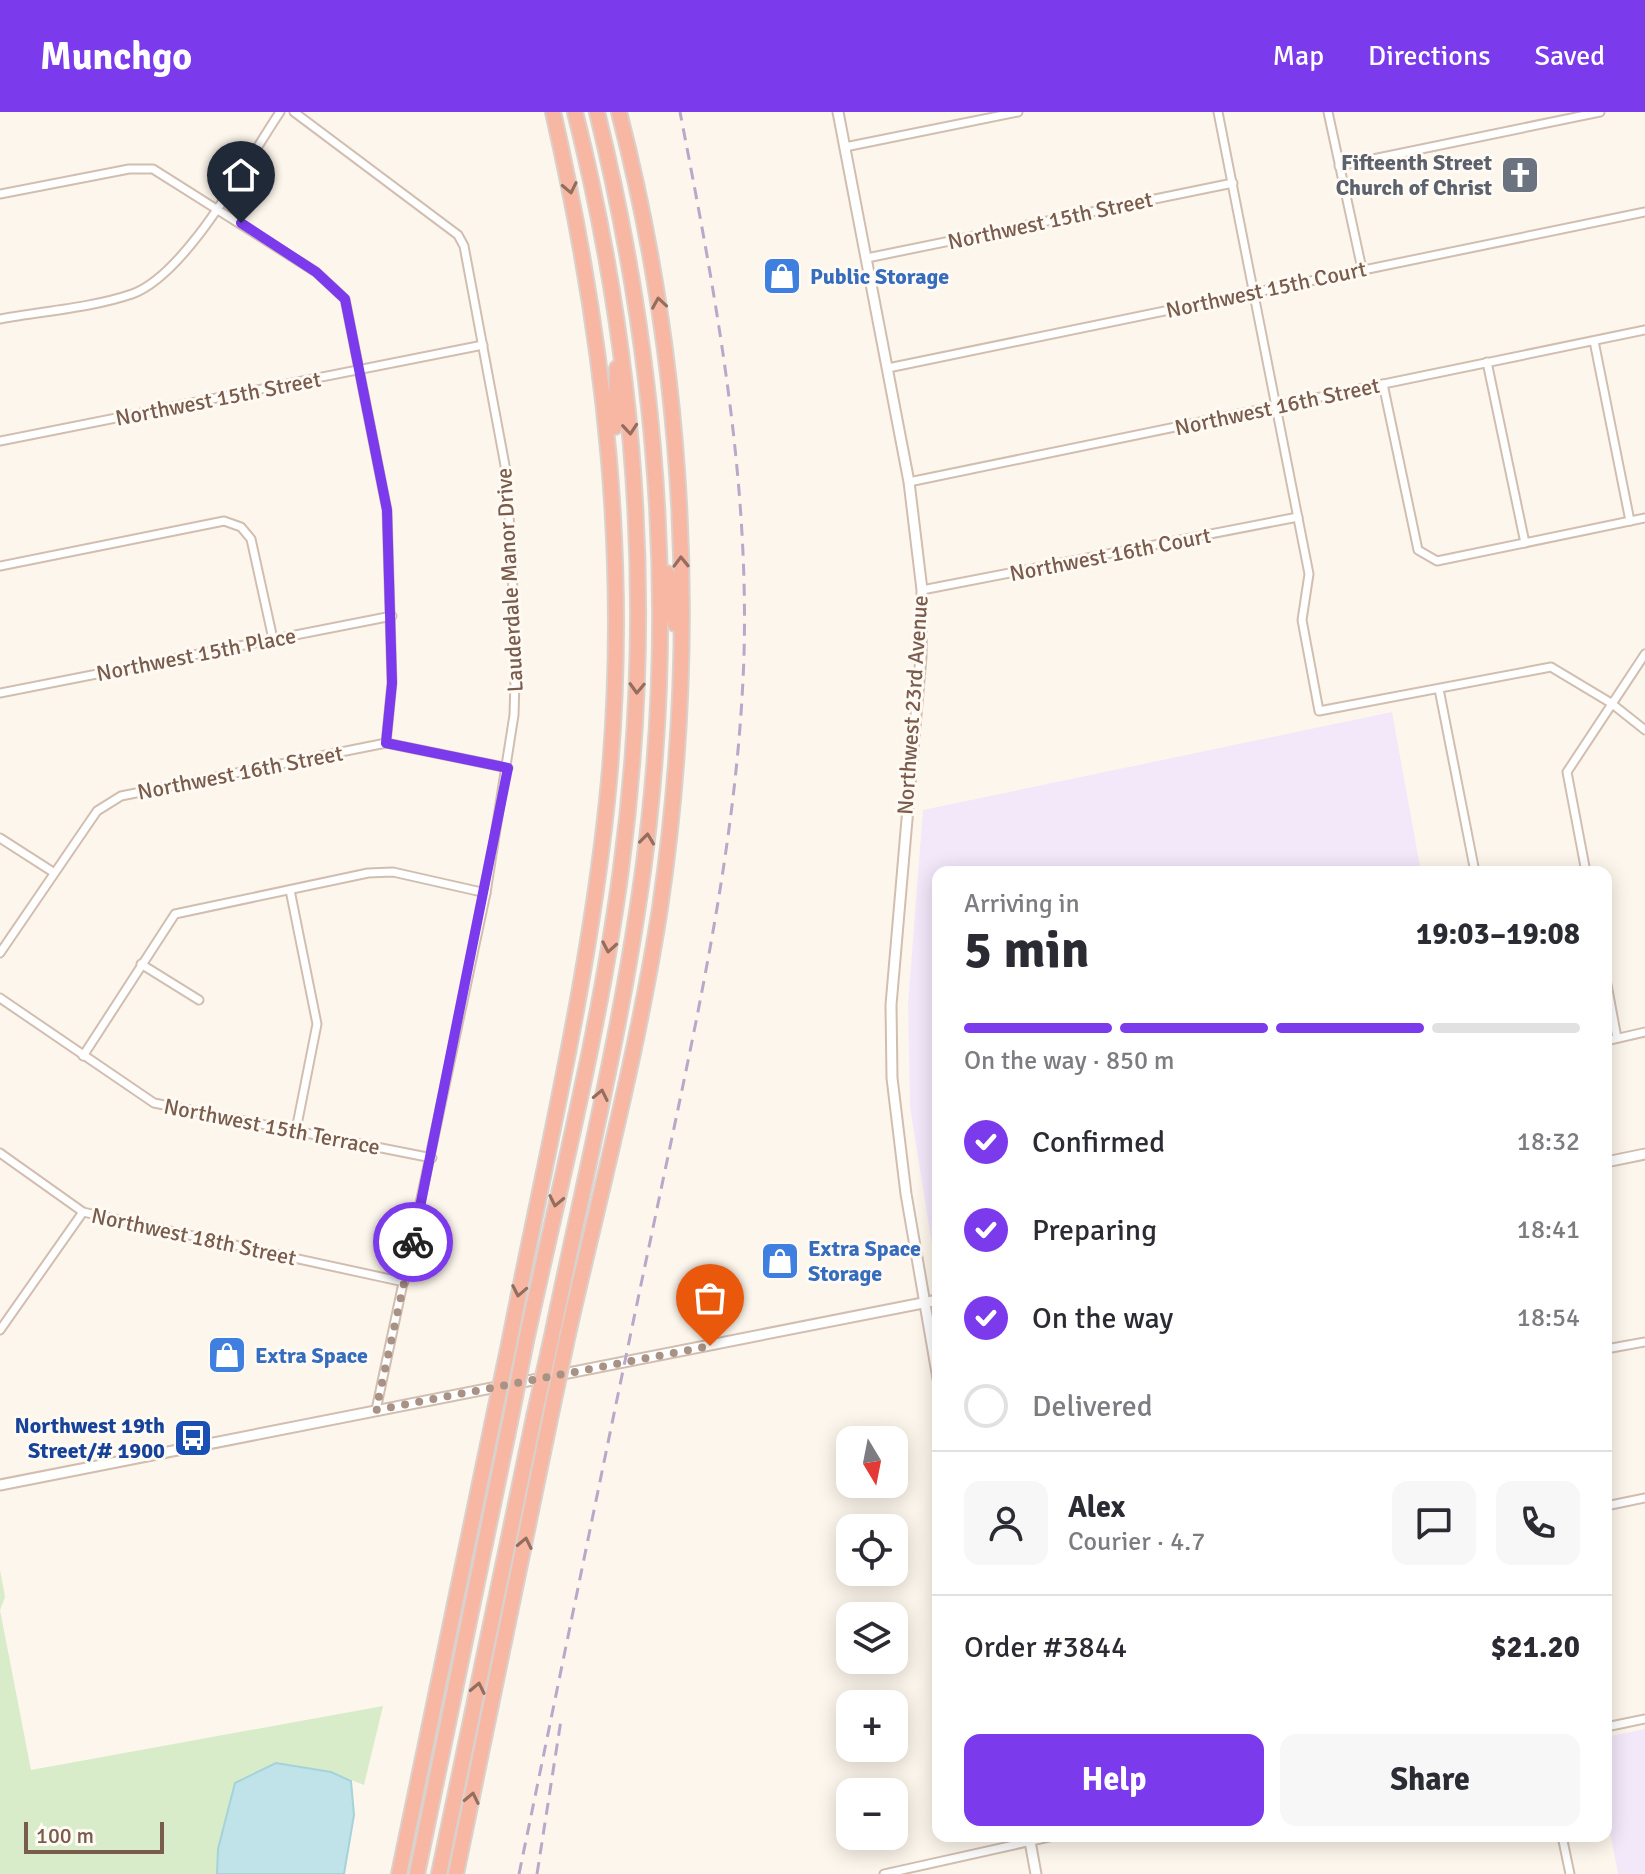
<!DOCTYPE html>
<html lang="en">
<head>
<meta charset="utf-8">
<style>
  body { margin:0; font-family:Signika,sans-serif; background:#f7f7f7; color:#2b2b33; height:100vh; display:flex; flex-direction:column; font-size:30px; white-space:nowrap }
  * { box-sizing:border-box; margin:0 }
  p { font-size:26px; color:#7c7c81 }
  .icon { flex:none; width:44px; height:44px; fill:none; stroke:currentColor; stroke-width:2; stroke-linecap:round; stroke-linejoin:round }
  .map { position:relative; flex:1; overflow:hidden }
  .panel { position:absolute; left:932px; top:754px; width:680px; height:976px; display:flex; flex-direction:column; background:#fff; border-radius:16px; box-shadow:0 4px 20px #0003 }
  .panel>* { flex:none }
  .needle { width:52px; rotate:170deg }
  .buttons { position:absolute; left:836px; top:1314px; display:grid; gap:16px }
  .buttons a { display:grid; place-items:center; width:72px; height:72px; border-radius:16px; background:#fff; box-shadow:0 4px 20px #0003; font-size:40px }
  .scale { position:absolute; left:24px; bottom:20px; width:140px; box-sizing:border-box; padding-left:8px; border:4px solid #7a5c4d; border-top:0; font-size:22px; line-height:28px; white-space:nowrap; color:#7a5c4d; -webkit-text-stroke:6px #fffaf3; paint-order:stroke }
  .pin { position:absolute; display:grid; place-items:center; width:68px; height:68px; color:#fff; margin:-82px -34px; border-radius:50% 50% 50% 0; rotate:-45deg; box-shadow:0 0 8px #0007 }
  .pin .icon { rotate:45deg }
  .courier { position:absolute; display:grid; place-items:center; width:80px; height:80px; margin:-40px; border:6px solid #7c3aed; border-radius:50%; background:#fff; color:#222; box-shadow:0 2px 10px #0007 }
  .headline em { font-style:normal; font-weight:700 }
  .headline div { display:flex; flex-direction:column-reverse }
  .headline { display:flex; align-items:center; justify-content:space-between; height:136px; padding:0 32px }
  h1 { font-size:52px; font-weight:700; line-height:60px }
  .bar { display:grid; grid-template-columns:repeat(4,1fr); gap:12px 8px; align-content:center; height:96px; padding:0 32px }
  .bar i { height:10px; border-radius:6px; background:#e1e1e2 }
  .bar .current { background:#7c3aed }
  .bar p { grid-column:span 4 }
  .line { display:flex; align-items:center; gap:20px; padding:0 32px; border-top:2px solid #e1e1e2 }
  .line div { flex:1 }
  .round { display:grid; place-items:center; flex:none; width:84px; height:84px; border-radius:16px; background:#f7f7f7 }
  ol { padding:0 32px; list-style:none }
  li { display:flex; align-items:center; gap:24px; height:88px }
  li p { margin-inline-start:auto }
  li .icon { padding:8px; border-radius:50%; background:#7c3aed; color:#fff; stroke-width:4 }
  li:last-child { color:#7c7c81 }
  li i { width:44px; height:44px; border:4px solid #e1e1e2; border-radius:50% }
  .cta { display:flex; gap:16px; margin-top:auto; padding:16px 32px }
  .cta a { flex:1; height:92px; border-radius:16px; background:#7c3aed; color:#fff; font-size:32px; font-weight:700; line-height:92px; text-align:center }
  .cta a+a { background:#f7f7f7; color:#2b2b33 }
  header { display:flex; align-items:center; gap:48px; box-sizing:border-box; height:112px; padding:0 40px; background:#7c3aed; color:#fff }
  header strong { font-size:38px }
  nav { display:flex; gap:44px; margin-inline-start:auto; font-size:28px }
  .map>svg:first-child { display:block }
  .education { fill:#f3e8fa }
  .green { fill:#d8ecc9 }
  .water { fill:#bfe3e8; stroke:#a5d3da; stroke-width:2 }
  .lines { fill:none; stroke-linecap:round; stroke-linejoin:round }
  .minor-casing { stroke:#d1beb0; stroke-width:11 }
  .tertiary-casing { stroke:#d1beb0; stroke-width:13 }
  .motorway-casing { stroke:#dad1cd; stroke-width:18 }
  .minor { stroke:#fff; stroke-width:7 }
  .tertiary { stroke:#fff; stroke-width:9 }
  .motorway { stroke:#f7b7a3; stroke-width:14 }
  .rail { stroke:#b9a8c9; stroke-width:3; stroke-dasharray:12 8; stroke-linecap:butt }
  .motorway-bridge-casing { stroke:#dad1cd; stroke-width:18; stroke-linecap:butt }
  .motorway-bridge { stroke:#f7b7a3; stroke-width:14 }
  .oneway { stroke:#936e5e }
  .done { stroke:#a89285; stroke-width:8; stroke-dasharray:0 14.4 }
  .route { stroke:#7c3aed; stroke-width:10 }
  .labels { text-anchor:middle; stroke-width:6; stroke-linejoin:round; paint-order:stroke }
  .worship-label { font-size:22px; font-weight:bold; fill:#5b616d; stroke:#fffaf3; text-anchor:end }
  .street-label { font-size:22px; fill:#7a5c4d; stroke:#fffaf3 }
  .shop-label { font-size:22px; font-weight:bold; fill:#366cbe; stroke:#fffaf3; text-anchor:start }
  .transit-label { font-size:22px; font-weight:bold; fill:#164399; stroke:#fffaf3; text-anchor:end }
</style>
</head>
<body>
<header>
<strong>Munchgo</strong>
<nav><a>Map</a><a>Directions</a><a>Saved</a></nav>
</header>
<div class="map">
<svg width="1645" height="1762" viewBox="0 0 1645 1762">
  <rect width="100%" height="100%" fill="#fdf6ec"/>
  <g class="education">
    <path d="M1392,600L1421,760H938L936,1158L910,995L908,892L923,698Z"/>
    <path d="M1645,1617V1762H1618L1606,1699V1625Z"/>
  </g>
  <path class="green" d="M0,1458L5,1485L0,1498L31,1658L383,1594L364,1673L331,1660L218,1737L217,1762H0Z"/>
  <path class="water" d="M276,1651L331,1660L351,1669L354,1703L344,1762H217L218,1737L235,1671Z"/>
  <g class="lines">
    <defs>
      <g id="minor">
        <path d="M294,0L458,123L464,134L507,364L516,536L514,603L486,781L376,1298"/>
        <path d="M1218,0L1309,462L1302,508L1319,599L1551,555L1611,591L1645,618"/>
        <path d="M1328,0L1362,157"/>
        <path d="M845,35L1018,0"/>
        <path d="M1339,54L1600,0"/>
        <path d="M0,82L129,57H153L316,160L345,187L387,398L392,571L386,631"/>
        <path d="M867,146L1233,71"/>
        <path d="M0,207C43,199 91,196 132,182C186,163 247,49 280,0"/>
        <path d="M1594,229L1630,409"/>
        <path d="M1487,250L1525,431"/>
        <path d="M888,256L1645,100"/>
        <path d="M1383,272L1418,438L1437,449L1645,406"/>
        <path d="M0,329L483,233"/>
        <path d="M909,370L1645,218"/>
        <path d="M0,454L224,409L241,415L251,427L273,527"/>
        <path d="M922,478L1298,405"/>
        <path d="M1439,577L1475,760"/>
        <path d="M0,581L392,504"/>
        <path d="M0,726L53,760"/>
        <path d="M1586,760L1567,660L1645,542"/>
        <path d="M290,778L317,912L296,1018"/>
        <path d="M0,841L97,699L121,684L386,631L508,656"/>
        <path d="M141,852L199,888"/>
        <path d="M1606,867L1617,926"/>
        <path d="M0,886L154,991L432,1046"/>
        <path d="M1606,929L1645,920"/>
        <path d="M83,944L175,802L368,761L393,760L486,781"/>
        <path d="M0,1041L83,1100L404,1170"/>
        <path d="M0,1218L83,1100"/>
        <path d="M1606,1237L1645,1230"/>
        <path d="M1606,1394L1645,1386"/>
        <path d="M1606,1615L1645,1607"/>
        <path d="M1562,1724L1570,1762"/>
        <path d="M884,1762L1054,1724"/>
      </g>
      <g id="tertiary">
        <path d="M838,0L909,370L922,478L921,545L891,893L892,966L906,1082L938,1267"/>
        <path d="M1606,1050L1645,1042"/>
        <path d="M0,1373L938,1188"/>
        <path d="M1029,1724L1036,1762"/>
      </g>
      <g id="motorway">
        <path d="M615,315L617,256"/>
        <path d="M667,461L675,512"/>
        <path d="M568,1222C600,1081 638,939 660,796C699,531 686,260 619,0"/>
        <path d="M552,1224C587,1054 630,883 649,710C675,472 654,232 597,0"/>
        <path d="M526,1229C560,1072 600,916 621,757C655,503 637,248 575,0"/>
        <path d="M509,1232C544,1052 588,872 607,689C631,456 605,228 553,0"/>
        <path d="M399,1762L492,1313"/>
        <path d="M417,1762L510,1310"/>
        <path d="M439,1762L534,1305"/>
        <path d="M456,1762L551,1302"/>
      </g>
    </defs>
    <use href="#minor" class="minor-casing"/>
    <use href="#tertiary" class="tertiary-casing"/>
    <use href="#motorway" class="motorway-casing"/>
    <use href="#minor" class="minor"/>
    <use href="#tertiary" class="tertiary"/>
    <use href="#motorway" class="motorway"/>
    <g class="rail">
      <path d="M519,1762C564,1545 608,1328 654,1111C693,923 738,735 744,543C749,359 715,180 680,0"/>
      <path d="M537,1762L561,1608"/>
    </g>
    <defs>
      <g id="motorway-bridge">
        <path d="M551,1302L568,1222"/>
        <path d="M534,1305L552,1224"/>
        <path d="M510,1310L526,1229"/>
        <path d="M492,1313L509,1232"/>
      </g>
    </defs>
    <use href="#motorway-bridge" class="motorway-bridge-casing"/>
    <use href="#motorway-bridge" class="motorway-bridge"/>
  </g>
  <defs><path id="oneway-chevron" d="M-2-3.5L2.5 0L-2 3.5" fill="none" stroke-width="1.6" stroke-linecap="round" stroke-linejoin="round" transform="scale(2)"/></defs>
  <g class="oneway">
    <use href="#oneway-chevron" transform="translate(570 76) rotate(78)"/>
    <use href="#oneway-chevron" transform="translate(659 191) rotate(-99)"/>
    <use href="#oneway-chevron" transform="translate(630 317) rotate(85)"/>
    <use href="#oneway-chevron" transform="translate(681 450) rotate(-91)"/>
    <use href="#oneway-chevron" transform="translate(637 576) rotate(92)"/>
    <use href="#oneway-chevron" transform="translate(647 727) rotate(-83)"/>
    <use href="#oneway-chevron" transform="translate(609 835) rotate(100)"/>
    <use href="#oneway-chevron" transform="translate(601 983) rotate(-78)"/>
    <use href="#oneway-chevron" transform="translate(556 1089) rotate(102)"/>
    <use href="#oneway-chevron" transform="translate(519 1179) rotate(101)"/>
    <use href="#oneway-chevron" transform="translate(525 1431) rotate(-78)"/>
    <use href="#oneway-chevron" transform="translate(478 1576) rotate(-78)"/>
    <use href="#oneway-chevron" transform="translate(472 1686) rotate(-78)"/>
  </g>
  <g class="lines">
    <path class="done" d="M413,1130L376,1298L710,1234"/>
    <path class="route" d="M241,111L316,160L345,187L387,398L392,571L386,631L508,656L413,1130"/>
  </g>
  <defs>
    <symbol id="church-square" viewBox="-11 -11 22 22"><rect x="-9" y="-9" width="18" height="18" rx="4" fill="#6b7280" stroke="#fffaf3"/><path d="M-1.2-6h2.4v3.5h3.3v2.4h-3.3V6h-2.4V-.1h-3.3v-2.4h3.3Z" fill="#fff"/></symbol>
    <symbol id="shop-square" viewBox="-11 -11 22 22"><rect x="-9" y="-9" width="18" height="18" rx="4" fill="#3f7fe0" stroke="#fffaf3"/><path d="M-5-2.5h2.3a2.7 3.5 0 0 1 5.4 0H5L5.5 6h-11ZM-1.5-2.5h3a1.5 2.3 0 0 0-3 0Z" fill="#fff"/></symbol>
    <symbol id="bus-square" viewBox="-11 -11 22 22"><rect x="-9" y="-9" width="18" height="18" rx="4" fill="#1a4fb4" stroke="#fffaf3"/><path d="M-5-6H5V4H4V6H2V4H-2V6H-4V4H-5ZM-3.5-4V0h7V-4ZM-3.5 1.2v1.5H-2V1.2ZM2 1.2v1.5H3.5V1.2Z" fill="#fff"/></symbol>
  </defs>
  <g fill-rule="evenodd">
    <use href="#church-square" x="1498" y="41" width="44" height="44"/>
    <use href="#shop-square" x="760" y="142" width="44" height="44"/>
    <use href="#shop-square" x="758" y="1127" width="44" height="44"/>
    <use href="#shop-square" x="205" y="1221" width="44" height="44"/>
    <use href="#bus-square" x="171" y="1304" width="44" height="44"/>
  </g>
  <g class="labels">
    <g class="worship-label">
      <text x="1492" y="58">Fifteenth Street<tspan x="1492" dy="25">Church of Christ</tspan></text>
    </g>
    <g class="street-label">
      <text transform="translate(1050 108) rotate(-12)" y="8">Northwest 15th Street</text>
      <text transform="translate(1266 177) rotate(-12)" y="8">Northwest 15th Court</text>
      <text transform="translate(218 286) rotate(-11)" y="8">Northwest 15th Street</text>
      <text transform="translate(1277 294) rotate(-12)" y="8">Northwest 16th Street</text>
      <text transform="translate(1110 442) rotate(-11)" y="8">Northwest 16th Court</text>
      <text transform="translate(509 468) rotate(-93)" y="8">Lauderdale Manor Drive</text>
      <text transform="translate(196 542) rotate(-11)" y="8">Northwest 15th Place</text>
      <text transform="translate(912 593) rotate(-86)" y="8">Northwest 23rd Avenue</text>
      <text transform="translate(240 660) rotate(-11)" y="8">Northwest 16th Street</text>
      <text transform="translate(272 1014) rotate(11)" y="8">Northwest 15th Terrace</text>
      <text transform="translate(194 1124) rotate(12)" y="8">Northwest 18th Street</text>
    </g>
    <g class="shop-label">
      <text x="810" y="172">Public Storage</text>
      <text x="808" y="1144">Extra Space<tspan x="808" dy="25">Storage</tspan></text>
      <text x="255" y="1251">Extra Space</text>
    </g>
    <g class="transit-label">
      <text x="165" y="1321">Northwest 19th<tspan x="165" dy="25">Street/# 1900</tspan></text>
    </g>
  </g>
</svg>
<div class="buttons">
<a><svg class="needle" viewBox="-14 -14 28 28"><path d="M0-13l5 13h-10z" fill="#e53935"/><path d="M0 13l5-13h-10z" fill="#7c7c81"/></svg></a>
<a><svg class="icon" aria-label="locate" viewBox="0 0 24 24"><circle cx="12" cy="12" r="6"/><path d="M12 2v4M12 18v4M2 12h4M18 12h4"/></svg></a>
<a><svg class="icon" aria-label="layers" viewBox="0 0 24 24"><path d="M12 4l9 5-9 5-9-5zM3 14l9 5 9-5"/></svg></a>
<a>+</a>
<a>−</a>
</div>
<div class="scale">100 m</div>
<div class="pin" style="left:710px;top:1234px;background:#ea580c"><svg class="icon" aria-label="bag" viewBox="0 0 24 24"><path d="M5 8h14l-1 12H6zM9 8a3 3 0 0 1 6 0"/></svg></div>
<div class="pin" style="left:241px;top:111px;background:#1f2937"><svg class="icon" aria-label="home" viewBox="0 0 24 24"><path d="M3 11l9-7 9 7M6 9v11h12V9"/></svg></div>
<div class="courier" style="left:413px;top:1130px"><svg class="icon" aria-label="bike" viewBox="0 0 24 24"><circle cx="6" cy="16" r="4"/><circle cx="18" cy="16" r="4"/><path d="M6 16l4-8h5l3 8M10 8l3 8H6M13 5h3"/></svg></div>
<section class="panel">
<div class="headline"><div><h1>5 min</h1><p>Arriving in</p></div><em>19:03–19:08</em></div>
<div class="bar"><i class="current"></i><i class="current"></i><i class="current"></i><i></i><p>On the way · 850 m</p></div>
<ol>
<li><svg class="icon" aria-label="check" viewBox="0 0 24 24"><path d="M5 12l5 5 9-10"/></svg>Confirmed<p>18:32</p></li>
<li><svg class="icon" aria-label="check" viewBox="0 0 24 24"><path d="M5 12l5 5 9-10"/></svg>Preparing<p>18:41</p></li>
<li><svg class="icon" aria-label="check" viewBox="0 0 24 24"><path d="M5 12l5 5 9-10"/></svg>On the way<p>18:54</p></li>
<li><i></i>Delivered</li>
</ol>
<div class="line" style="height:144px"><a class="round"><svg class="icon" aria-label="person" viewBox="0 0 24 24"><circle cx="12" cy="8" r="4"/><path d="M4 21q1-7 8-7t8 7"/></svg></a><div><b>Alex</b><p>Courier · 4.7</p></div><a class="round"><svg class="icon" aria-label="chat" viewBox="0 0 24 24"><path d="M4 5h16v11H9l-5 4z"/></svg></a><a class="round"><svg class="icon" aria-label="phone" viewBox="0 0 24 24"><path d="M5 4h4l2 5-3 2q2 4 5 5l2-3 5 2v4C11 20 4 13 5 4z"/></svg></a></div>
<div class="line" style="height:104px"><div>Order #3844</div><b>$21.20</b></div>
<div class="cta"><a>Help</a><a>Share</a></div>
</section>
</div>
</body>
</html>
